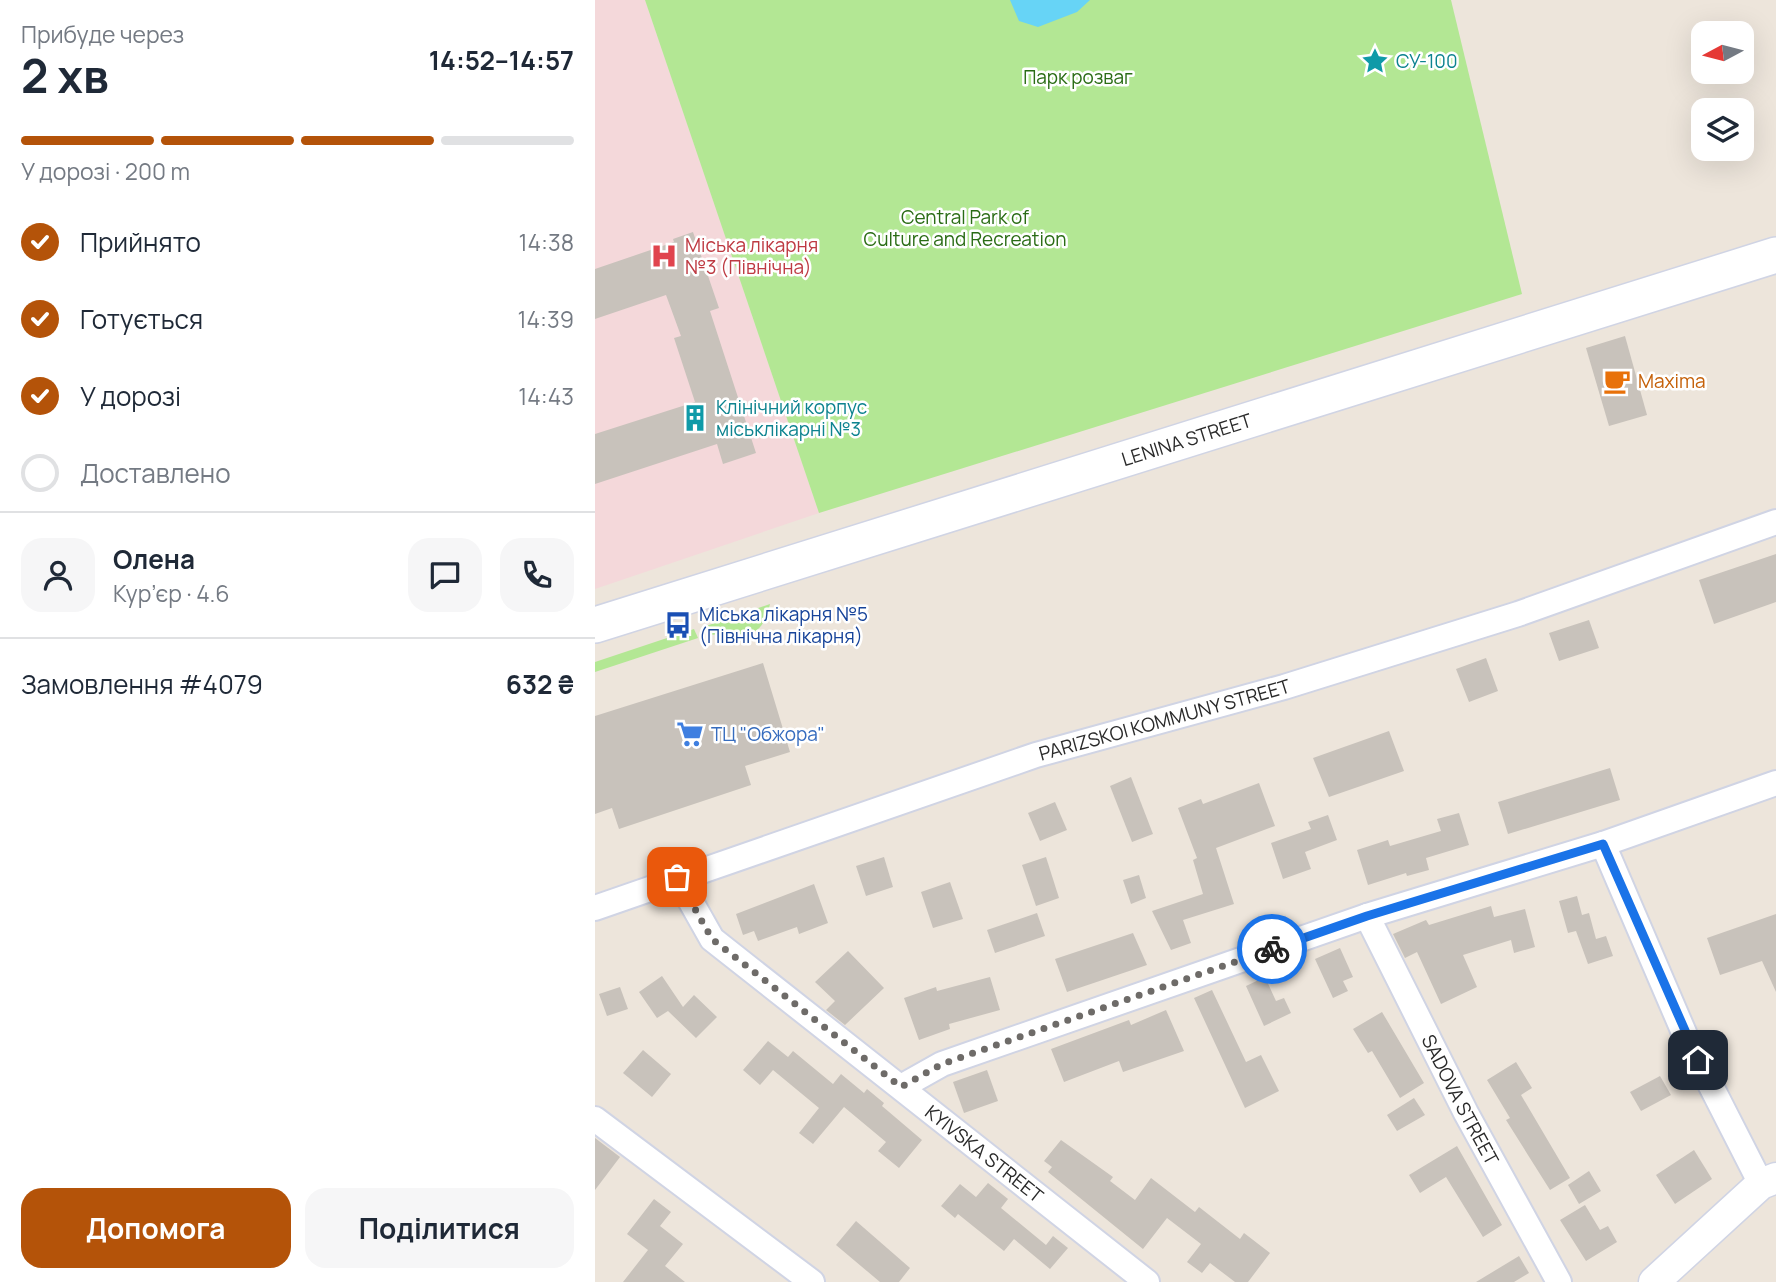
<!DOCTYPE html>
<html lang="uk">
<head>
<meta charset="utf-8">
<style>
  body { margin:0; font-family:Manrope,sans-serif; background:#f6f6f7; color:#1f2937; height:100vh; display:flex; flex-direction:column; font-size:26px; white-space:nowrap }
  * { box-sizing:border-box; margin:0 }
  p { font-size:23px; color:#747a83 }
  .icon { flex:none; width:38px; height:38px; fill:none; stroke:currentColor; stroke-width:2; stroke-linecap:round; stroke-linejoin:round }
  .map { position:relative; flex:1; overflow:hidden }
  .drawer { display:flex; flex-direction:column; background:#fff; width:595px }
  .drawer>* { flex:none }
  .needle { width:46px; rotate:263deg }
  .buttons { position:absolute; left:1096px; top:21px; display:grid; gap:14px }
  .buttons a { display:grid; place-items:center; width:63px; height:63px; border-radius:14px; background:#fff; box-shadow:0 7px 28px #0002; font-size:35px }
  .pin { position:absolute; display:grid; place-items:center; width:60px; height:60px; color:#fff; margin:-30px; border-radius:14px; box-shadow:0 4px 10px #0006 }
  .courier { position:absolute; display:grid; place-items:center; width:70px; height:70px; margin:-35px; border:5px solid #1a73e8; border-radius:50%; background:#fff; color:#222; box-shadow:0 2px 9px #0007 }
  .headline em { font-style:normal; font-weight:700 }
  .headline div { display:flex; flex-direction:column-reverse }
  .headline { display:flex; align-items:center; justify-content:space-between; height:119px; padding:0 21px }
  h1 { font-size:46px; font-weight:700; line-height:52px }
  .bar { display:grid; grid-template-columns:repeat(4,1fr); gap:10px 7px; align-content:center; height:84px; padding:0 21px }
  .bar i { height:9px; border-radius:5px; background:#e0e1e3 }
  .bar .selected { background:#b45309 }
  .bar p { grid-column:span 4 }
  .line { display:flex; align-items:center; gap:18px; padding:0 21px; border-top:2px solid #e0e1e3 }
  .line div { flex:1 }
  .round { display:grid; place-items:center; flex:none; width:74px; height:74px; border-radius:21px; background:#f6f6f7 }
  ol { padding:0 21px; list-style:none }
  li { display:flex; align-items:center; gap:21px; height:77px }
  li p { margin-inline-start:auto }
  li .icon { padding:7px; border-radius:50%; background:#b45309; color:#fff; stroke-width:4 }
  li:last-child { color:#747a83 }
  li i { width:38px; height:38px; border:4px solid #e0e1e3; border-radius:50% }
  .action { display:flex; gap:14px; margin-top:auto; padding:14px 21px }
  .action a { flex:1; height:80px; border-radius:21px; background:#b45309; color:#fff; font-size:28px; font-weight:700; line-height:80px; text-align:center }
  .action a+a { background:#f6f6f7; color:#1f2937 }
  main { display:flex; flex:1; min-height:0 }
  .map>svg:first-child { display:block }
  .medical { fill:#f4d8da }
  .green { fill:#b3e794 }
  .water { fill:#67d4f6 }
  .building { fill:#c8c2bb }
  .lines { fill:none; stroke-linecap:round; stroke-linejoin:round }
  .minor-casing { stroke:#d0d4e4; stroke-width:28 }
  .tertiary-casing { stroke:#d0d4e4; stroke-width:33 }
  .secondary-casing { stroke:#d0d4e4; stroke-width:38 }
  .minor { stroke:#fff; stroke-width:24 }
  .tertiary { stroke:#fff; stroke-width:30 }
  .secondary { stroke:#fff; stroke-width:35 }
  .done { stroke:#6e6b68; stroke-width:7; stroke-dasharray:0 12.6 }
  .route { stroke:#1a73e8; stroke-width:9 }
  .labels { text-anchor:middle; stroke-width:5; stroke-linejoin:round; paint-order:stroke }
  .culture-label { font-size:19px; fill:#0d838f; stroke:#fff; text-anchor:start }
  .park-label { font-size:19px; fill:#2a6c15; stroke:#fff }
  .health-label { font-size:19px; fill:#be3a42; stroke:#fff; text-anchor:start }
  .food-label { font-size:19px; fill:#c56008; stroke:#fff; text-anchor:start }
  .street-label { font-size:19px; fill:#2a2a2a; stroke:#fff }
  .transit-label { font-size:19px; fill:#164399; stroke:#fff; text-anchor:start }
  .shop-label { font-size:19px; fill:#366cbe; stroke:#fff; text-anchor:start }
</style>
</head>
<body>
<main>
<section class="drawer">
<div class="headline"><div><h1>2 хв</h1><p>Прибуде через</p></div><em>14:52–14:57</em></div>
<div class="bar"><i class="selected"></i><i class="selected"></i><i class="selected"></i><i></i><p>У дорозі · 200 m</p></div>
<ol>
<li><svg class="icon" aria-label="check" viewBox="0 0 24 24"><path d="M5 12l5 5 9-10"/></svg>Прийнято<p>14:38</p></li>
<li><svg class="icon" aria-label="check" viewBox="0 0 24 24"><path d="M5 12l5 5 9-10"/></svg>Готується<p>14:39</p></li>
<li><svg class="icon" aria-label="check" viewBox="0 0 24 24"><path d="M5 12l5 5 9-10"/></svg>У дорозі<p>14:43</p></li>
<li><i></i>Доставлено</li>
</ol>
<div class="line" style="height:126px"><a class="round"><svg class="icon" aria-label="person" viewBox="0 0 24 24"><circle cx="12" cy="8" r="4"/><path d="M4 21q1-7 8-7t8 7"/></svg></a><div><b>Олена</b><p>Кур’єр · 4.6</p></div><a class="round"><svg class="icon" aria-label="chat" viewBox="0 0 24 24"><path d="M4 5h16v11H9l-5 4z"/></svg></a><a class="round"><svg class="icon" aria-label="phone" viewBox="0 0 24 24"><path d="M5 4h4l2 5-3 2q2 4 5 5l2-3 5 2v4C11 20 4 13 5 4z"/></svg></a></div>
<div class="line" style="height:91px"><div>Замовлення #4079</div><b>632 ₴</b></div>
<div class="action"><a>Допомога</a><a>Поділитися</a></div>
</section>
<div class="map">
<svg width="1181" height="1282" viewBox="0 0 1181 1282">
  <rect width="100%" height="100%" fill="#ede5db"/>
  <path class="medical" d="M0,0H50L224,513L0,589Z"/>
  <g class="green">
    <path d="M50,0H856L927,294L224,513Z"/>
    <path d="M175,604C165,646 147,631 114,635L111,626Z"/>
    <path d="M99,629L103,638L0,672V662Z"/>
  </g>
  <path class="water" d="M415,0H495L482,12L443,27L424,21Z"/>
  <g class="building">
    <path d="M98,232L124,308L115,311L161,453L128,464L122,444L0,484V434L100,402L79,338L86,336L71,295L0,319V269L79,242L78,239Z"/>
    <path d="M1030,336L1052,415L1014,426L991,348Z"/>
    <path d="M1181,554V602L1119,624L1104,580Z"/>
    <path d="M994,620L1004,648L964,661L954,633Z"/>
    <path d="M891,658L903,691L874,702L861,669Z"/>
    <path d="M168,663L195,752L150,766L156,785L24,829L17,808L0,814V716Z"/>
    <path d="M794,731L809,771L734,797L718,758Z"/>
    <path d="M1015,768L1025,800L913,834L903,802Z"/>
    <path d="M536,777L558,834L537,842L515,786Z"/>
    <path d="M664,783L680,826L621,848L639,904L588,920L596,943L576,950L557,911L608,894L598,860L602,858L583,808L606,799L608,804Z"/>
    <path d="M460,802L472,830L445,841L433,813Z"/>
    <path d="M864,813L874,845L831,858L834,870L812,876L811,873L773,885L762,850L793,840L795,846L846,831L842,819Z"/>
    <path d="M733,815L742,840L710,852L716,869L688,879L676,843L716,829L713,822Z"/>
    <path d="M289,857L298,887L271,896L261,866Z"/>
    <path d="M451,857L464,898L441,906L427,865Z"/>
    <path d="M544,875L551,898L536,904L528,880Z"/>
    <path d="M355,882L368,919L338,928L326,892Z"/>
    <path d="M219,884L233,923L204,934L202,927L163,941L159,931L148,935L141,914Z"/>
    <path d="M982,896L987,915L994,913L1001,939L1011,936L1018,956L993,964L981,931L973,933L964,901Z"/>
    <path d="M896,906L899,917L930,909L940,947L919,953L916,940L868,955L882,987L846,1004L822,952L810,958L798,934L831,920L834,925Z"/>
    <path d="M442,913L450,936L400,953L392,930Z"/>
    <path d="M1181,914V992L1167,961L1125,975L1112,938Z"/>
    <path d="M538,933L552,965L472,992L460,959Z"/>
    <path d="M745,948L758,977L748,981L753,991L738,998L720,959Z"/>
    <path d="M253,951L289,988L250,1025L231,1010L240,1001L220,982Z"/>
    <path d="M67,976L88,1007L99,995L122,1017L101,1038L73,1011L62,1018L44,992Z"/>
    <path d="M395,977L405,1010L354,1024L355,1029L324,1040L309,998L341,987L342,991Z"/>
    <path d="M670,977L681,1001L689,998L696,1013L669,1026L651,986Z"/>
    <path d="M25,987L33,1009L12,1016L4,994Z"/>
    <path d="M617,990L651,1062L666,1055L684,1091L650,1108L599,998Z"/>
    <path d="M571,1010L589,1051L528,1072L524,1061L469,1082L456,1049L534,1020L536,1025Z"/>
    <path d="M787,1012L829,1083L805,1098L777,1051L773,1053L758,1029Z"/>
    <path d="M173,1041L193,1057L198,1051L238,1084L246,1074L269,1093L272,1089L289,1103L287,1106L327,1140L304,1168L283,1151L291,1142L249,1107L218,1144L204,1133L224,1108L178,1070L165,1085L148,1070Z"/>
    <path d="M48,1050L76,1074L57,1097L28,1073Z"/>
    <path d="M921,1062L937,1088L926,1095L975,1178L955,1190L911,1120L915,1118L892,1080Z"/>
    <path d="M392,1070L403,1101L369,1113L358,1082Z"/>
    <path d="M1065,1076L1076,1095L1046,1111L1035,1092Z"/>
    <path d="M819,1098L830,1115L802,1131L792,1115Z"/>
    <path d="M0,1138L25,1157L0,1190Z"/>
    <path d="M466,1140L518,1177L515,1181L540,1200L556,1178L600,1212L604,1207L645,1239L649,1233L675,1253L653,1282H640L615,1263L607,1273L592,1262L606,1244L572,1218L548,1249L453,1172L457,1167L449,1161Z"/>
    <path d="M862,1146L907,1225L888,1237L851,1177L825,1193L814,1175Z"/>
    <path d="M1099,1150L1117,1179L1080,1204L1061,1175Z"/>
    <path d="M994,1171L1006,1191L984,1204L973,1185Z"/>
    <path d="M393,1183L413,1199L406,1208L451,1245L458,1236L473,1248L455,1269L419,1239L409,1251L363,1214L360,1218L346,1206L365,1184L381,1197Z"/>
    <path d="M59,1199L76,1212L65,1226L88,1244L70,1266L90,1282H28L53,1250L32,1234Z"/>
    <path d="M990,1205L1005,1230L1013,1226L1022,1242L991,1261L965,1220Z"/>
    <path d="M261,1221L315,1268L304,1282H285L241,1245Z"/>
    <path d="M924,1256L934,1273L919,1282H881Z"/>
  </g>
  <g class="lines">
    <defs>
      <g id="minor">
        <path d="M1008,844L1090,1035L1166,1184"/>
        <path id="s1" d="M82,877L117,939L552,1282"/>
        <path id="s2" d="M0,908L441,755L689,687L923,614L1181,522"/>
        <path id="s3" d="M772,916L871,1113L964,1282"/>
        <path d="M306,1087L347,1064L772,916L1008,844L1181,783"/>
        <path d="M0,1119L217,1282"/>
      </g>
      <path id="tertiary" d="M1059,1282L1166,1184L1181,1178"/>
      <g id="secondary">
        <path id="s4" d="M0,625L1181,255"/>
      </g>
    </defs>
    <use href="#minor" class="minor-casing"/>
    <use href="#tertiary" class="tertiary-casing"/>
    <use href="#secondary" class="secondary-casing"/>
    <use href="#minor" class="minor"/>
    <use href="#tertiary" class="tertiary"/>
    <use href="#secondary" class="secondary"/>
  </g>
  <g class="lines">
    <path class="done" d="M82,877L117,939L306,1087L347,1064L677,949"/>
    <path class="route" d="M677,949L772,916L1008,844L1103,1060"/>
  </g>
  <defs>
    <symbol id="sight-bare" viewBox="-9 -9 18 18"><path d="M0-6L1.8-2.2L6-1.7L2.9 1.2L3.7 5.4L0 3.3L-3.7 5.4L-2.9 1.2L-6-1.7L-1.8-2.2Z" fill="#0f9aa8" stroke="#fff" stroke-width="2.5" paint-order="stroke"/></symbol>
    <symbol id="hospital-bare" viewBox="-9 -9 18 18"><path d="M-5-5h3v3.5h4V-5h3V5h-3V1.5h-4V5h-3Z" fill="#e0444e" stroke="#fff" stroke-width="2.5" paint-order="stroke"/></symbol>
    <symbol id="cafe-bare" viewBox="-9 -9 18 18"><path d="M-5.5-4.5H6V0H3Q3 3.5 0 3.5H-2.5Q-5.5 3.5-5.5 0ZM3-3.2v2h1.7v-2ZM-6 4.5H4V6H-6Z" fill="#e8710a" stroke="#fff" stroke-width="2.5" paint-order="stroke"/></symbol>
    <symbol id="building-bare" viewBox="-9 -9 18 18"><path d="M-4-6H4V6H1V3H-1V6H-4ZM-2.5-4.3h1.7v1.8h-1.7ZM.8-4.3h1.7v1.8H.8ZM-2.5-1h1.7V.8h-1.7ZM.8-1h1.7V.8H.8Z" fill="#0f9aa8" stroke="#fff" stroke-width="2.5" paint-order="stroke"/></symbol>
    <symbol id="bus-bare" viewBox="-9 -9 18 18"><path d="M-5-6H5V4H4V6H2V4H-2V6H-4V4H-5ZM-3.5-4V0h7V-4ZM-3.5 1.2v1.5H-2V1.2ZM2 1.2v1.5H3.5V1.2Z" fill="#1a4fb4" stroke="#fff" stroke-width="2.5" paint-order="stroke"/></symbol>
    <symbol id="supermarket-bare" viewBox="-9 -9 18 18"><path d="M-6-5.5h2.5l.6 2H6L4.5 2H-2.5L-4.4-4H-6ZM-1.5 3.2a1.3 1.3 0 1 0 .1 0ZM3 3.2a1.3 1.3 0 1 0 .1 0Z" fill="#3f7fe0" stroke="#fff" stroke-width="2.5" paint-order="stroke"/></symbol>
  </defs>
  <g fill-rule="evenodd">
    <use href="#sight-bare" x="761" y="42" width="38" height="38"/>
    <use href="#hospital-bare" x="50" y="237" width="38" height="38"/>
    <use href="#cafe-bare" x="1003" y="362" width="38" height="38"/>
    <use href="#building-bare" x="81" y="399" width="38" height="38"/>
    <use href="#bus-bare" x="64" y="606" width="38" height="38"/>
    <use href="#supermarket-bare" x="76" y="715" width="38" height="38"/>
  </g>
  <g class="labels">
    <g class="culture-label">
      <text x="801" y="68">СУ-100</text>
      <text x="121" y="414">Клінічний корпус<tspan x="121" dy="22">міськлікарні №3</tspan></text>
    </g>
    <g class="park-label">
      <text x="483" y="84">Парк розваг</text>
      <text x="370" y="224">Central Park of<tspan x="370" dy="22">Culture and Recreation</tspan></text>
    </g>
    <g class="health-label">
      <text x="90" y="252">Міська лікарня<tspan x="90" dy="22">№3 (Північна)</tspan></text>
    </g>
    <g class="food-label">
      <text x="1043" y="388">Maxima</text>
    </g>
    <g class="street-label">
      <text dy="7" stroke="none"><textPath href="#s4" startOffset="620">LENINA STREET</textPath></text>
      <text dy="7" stroke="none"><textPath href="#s2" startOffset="600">PARIZSKOI KOMMUNY STREET</textPath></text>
      <text dy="7" stroke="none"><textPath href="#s3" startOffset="206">SADOVA STREET</textPath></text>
      <text dy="7" stroke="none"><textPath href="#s1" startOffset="418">KYIVSKA STREET</textPath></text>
    </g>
    <g class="transit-label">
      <text x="104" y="621">Міська лікарня №5<tspan x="104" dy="22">(Північна лікарня)</tspan></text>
    </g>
    <g class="shop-label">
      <text x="116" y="741">ТЦ "Обжора"</text>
    </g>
  </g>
</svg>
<div class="buttons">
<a><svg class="needle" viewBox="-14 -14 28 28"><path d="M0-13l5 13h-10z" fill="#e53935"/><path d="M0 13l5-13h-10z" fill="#747a83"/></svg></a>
<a><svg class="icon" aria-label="layers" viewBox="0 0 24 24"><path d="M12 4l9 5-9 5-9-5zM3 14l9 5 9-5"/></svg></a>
</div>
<div class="pin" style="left:82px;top:877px;background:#ea580c"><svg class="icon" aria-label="bag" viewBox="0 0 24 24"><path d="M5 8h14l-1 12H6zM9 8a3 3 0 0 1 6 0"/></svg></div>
<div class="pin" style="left:1103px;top:1060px;background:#1f2937"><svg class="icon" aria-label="home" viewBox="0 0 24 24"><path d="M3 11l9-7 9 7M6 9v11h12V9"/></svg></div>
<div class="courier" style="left:677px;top:949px"><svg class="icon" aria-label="bike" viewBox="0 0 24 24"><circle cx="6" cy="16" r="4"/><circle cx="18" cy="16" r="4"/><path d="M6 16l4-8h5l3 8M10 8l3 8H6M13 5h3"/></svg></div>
</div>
</main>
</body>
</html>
